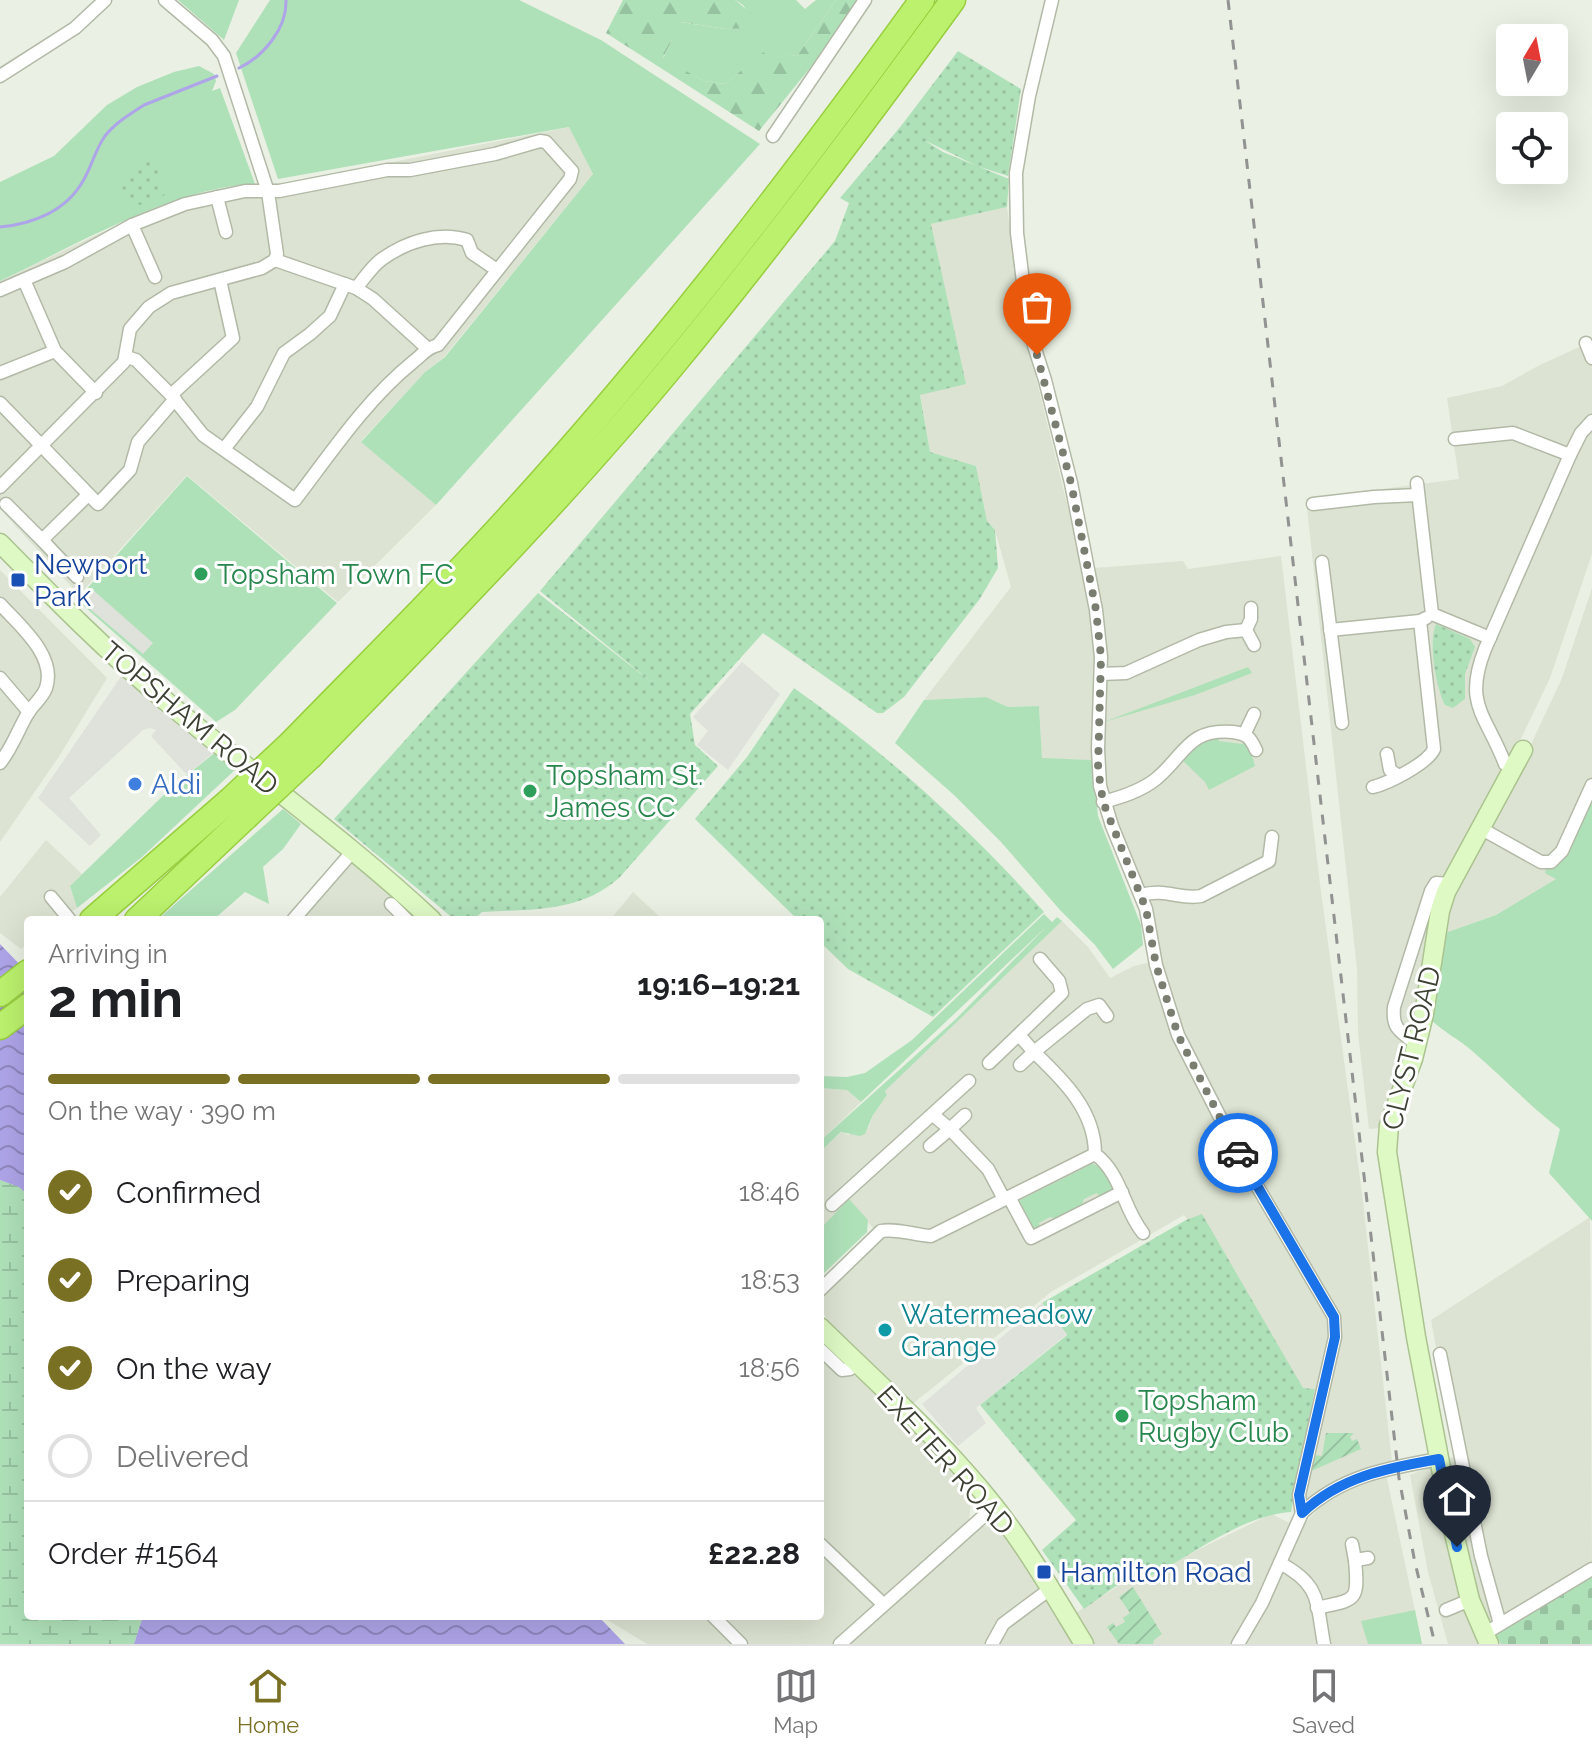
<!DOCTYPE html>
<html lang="en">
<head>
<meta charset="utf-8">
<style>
  body { margin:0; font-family:Raleway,sans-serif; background:#f6f6f6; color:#202124; height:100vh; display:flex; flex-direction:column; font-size:30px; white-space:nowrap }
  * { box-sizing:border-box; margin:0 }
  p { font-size:26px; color:#757577 }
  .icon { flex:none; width:44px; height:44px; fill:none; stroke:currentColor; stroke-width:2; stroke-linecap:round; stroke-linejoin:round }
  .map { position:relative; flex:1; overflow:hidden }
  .sheet { position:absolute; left:24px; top:916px; width:800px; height:704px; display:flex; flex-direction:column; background:#fff; border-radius:8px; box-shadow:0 8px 32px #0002 }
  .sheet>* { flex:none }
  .needle { width:52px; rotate:10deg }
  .tools { position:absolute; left:1496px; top:24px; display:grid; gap:16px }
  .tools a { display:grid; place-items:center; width:72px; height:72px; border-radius:8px; background:#fff; box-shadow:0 8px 32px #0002; font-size:40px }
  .pin { position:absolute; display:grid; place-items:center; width:68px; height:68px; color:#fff; margin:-82px -34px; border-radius:50% 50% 50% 0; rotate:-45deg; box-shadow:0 0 8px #0007 }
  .pin .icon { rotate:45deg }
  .courier { position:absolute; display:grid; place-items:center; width:80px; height:80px; margin:-40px; border:6px solid #1a73e8; border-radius:50%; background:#fff; color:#222; box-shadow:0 2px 10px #0007 }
  .headline em { font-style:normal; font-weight:700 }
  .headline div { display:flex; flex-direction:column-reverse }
  .headline { display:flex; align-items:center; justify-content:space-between; height:136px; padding:0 24px }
  h1 { font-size:52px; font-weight:700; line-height:60px }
  .bar { display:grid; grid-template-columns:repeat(4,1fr); gap:12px 8px; align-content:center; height:96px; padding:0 24px }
  .bar i { height:10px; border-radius:6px; background:#e0e0e0 }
  .bar .on { background:#797024 }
  .bar p { grid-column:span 4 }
  .line { display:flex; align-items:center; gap:20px; padding:0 24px; border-top:2px solid #e0e0e0 }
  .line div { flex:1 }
  ol { padding:0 24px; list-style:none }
  li { display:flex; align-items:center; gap:24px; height:88px }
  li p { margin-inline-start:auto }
  li .icon { padding:8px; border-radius:50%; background:#797024; color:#fff; stroke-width:4 }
  li:last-child { color:#757577 }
  li i { width:44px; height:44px; border:4px solid #e0e0e0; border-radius:50% }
  .tab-bar { display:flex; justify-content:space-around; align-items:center; height:112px; border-top:2px solid #e0e0e0; background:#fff; font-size:22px; color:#757577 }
  .tab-bar a { display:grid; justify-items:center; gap:4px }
  .tab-bar .on { color:#797024 }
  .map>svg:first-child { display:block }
  .residential { fill:#dce3d2 }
  .grass { fill:#afe1b9 }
  .forest { fill:url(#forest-firs) }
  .wetland { fill:url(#wetland-marsh) }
  .cemetery { fill:url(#cemetery-stones) }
  .park { fill:url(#park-dots) }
  .garden { fill:url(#garden-furrows) }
  .parking { fill:#dfe1db }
  .water { fill:url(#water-waves) }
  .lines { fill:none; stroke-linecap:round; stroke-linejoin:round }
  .stream { stroke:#aea4e8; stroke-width:3 }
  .street-casing { stroke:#b2baa7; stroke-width:15 }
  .secondary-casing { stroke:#abc390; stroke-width:21 }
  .highway-casing { stroke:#99ce3f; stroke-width:27 }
  .street { stroke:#fff; stroke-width:12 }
  .secondary { stroke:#def9c4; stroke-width:18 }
  .highway { stroke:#bbf16d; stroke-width:24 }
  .rail { stroke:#929292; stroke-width:3; stroke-dasharray:10 10; stroke-linecap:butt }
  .highway-bridge-casing { stroke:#99ce3f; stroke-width:27; stroke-linecap:butt }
  .highway-bridge { stroke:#bbf16d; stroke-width:24 }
  .done { stroke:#797e71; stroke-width:8; stroke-dasharray:0 14.4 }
  .route { stroke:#1a73e8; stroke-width:10 }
  .leisure-dot { fill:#2e9e5b; stroke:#fff; stroke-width:3 }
  .transit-dot { fill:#1a4fb4; stroke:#fff; stroke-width:3 }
  .shop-dot { fill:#3f7fe0; stroke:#fff; stroke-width:3 }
  .culture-dot { fill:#0f9aa8; stroke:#fff; stroke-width:3 }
  .labels { text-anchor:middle; stroke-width:6; stroke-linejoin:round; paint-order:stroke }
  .transit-label { font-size:28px; fill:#164399; stroke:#fff; text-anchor:start }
  .leisure-label { font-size:28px; fill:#27864d; stroke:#fff; text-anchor:start }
  .street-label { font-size:28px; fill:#3c4134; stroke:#fff }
  .shop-label { font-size:28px; fill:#366cbe; stroke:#fff; text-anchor:start }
  .culture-label { font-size:28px; fill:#0d838f; stroke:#fff; text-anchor:start }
</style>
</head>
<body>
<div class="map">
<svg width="1592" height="1644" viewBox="0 0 1592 1644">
  <defs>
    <pattern id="forest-firs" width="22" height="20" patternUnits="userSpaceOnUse" patternTransform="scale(2)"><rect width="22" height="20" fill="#afe1b9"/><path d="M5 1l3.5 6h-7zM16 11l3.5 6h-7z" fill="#97c2a0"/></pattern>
    <pattern id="wetland-marsh" width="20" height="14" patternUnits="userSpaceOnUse" patternTransform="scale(2)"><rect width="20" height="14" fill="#afe1b9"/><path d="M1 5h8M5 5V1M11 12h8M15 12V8" fill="none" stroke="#97c2a0"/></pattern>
    <pattern id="cemetery-stones" width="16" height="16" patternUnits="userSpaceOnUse" patternTransform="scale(2)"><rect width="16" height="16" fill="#afe1b9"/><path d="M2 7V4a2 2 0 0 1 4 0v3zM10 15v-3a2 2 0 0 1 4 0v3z" fill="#97c2a0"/></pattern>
    <pattern id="park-dots" width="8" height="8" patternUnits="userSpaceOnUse" patternTransform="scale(2)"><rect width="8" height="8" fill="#afe1b9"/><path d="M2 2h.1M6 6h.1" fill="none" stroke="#97c2a0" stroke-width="1.8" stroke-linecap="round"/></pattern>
    <pattern id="garden-furrows" width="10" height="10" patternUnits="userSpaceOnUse" patternTransform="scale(2)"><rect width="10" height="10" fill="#afe1b9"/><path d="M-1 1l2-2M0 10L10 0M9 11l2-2" fill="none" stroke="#97c2a0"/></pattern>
    <pattern id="water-waves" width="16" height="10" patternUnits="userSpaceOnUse" patternTransform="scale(2)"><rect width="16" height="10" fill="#aea4e8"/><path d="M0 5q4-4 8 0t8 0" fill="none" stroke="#8f87bd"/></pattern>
  </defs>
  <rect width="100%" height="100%" fill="#eaf0e3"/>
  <g class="residential">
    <path d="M570,127L593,174L444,357L425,372L361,441L436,505L338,602L187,475L79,595L0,509V281L100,233L190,195L247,184L287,183Z"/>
    <path d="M1007,207L1023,325L1083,569L1183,561L1188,569L1281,556L1320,884L1362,1193L1392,1462L1359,1471L1323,1488L1292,1513L1315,1389L1303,1388L1184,1215L1051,1292L910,1406L831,1328L820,1306V1297L880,1237L850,1200L820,1229V1152L842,1132L848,1135L869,1127L873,1115L887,1095L885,1091L1062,921L1088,947L1110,978L1134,966L1152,962L1163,967L1153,906L1114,817L1104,782L1102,755L1092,760L1042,759L1039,706L1008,707L986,697L924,700L1011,587L995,530L987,521L976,466L930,452L920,394L965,383L931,224Z"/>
    <path d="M1592,341V554L1550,678L1516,749L1468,832L1442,889L1416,1016L1382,1128L1369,1129L1358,1033L1357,969L1306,499L1459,479L1447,398L1502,386L1538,366Z"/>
    <path d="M0,570L107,678L58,758L0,842Z"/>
    <path d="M1592,588V793L1557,879L1496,915L1445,933L1444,914L1520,768L1562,678Z"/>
    <path d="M46,840L82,874L70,886L77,908L60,920H28V943L21,949L0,933V897Z"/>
    <path d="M357,863L424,920H299L342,870L350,864Z"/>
    <path d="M633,892L663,920H610Z"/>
    <path d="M820,1088L847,1090L861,1102L820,1141Z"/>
    <path d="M1590,1217L1592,1575L1495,1632L1501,1644H1448L1428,1572L1410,1475L1456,1456L1431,1320Z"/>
    <path d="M820,1358L838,1376H859L972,1490L969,1519L978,1528L980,1526L1005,1527L1044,1587L987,1644H647L601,1616H820Z"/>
    <path d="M1386,1474L1422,1644H1089L1074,1614L1123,1583L1148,1577L1183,1557L1271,1514L1300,1528L1328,1499L1361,1481Z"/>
    <path d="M1050,1597L1077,1644H998L1004,1632Z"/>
  </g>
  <g class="grass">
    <path d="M178,0H239L224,40Z"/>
    <path d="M270,0H519L601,40L760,144L436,505L361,442L425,372L445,357L593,174L569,127L278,179L236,53Z"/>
    <path d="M735,0H796L805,9L816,0H836L797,56L765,52L725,84L704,81L663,59L680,22L726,29L758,27L743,5Z"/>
    <path d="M199,66L214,74L216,81L212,91L220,88L255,184C176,186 72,247 0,281V182L54,156L107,105L137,87L174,72Z"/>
    <path d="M187,476L337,603L235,710L216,722L77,600Z"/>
    <path d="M1248,667L1252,673L1195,695L1104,722Z"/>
    <path d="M986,697L1008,707L1039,706L1042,758L1092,760L1098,816L1141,925L1143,945L1113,969L1095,945L1060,910L1001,842L954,795L895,743L924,700Z"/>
    <path d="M1218,737L1219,741L1242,744L1244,742L1250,748L1255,766L1209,790L1205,782L1182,760L1198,742Z"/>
    <path d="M217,751L237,768L142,857L77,908L70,886L171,788Z"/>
    <path d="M1592,793V1221L1549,1173L1560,1129C1528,1105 1502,1076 1471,1050C1458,1039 1444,1032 1431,1020L1445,933L1496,915L1556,879L1545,873L1546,869L1563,856Z"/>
    <path d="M283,809L301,824L283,849L263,867L269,904L245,892L213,920H157Z"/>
    <path d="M1044,914L1052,922L1057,917L1062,921L885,1091L887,1095L873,1115L865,1134L860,1136L841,1132L820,1152V1141L956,1019L1046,927L861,1102L847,1090L820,1088V1076L847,1077L865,1073L912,1040Z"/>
    <path d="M1092,1164C1104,1166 1108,1181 1113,1190L1100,1198L1097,1193L1084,1199L1081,1207L1057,1219L1050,1217L1039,1223L1041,1230L1034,1234L1016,1202Z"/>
    <path d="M849,1199L868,1220L867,1232L820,1277V1229Z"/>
    <path d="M1415,1610L1422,1644H1368L1361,1621Z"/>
  </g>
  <path class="forest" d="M623,0H735L758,19V28L726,29L681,22L663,58L704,81L725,84L765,51L797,56L836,0H857L814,63L759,131L606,33Z"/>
  <path class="wetland" d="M0,1180L20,1187L28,1195V1616H143L134,1644H0Z"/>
  <path class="cemetery" d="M1592,1575V1644H1501L1494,1632Z"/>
  <g class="park">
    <path d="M958,51L1021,89L1008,176L977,166L924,140L943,152L1009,179L1007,207L931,224L966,384L920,395L930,452L976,466L987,521L995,530L998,568L979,600L904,697L883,713H877L763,633L690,714L695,745L718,766L619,878C580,913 531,909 482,912L473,920H455L334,819L538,593L654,684L540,591L835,241L849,203L840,198L901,126Z"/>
    <path d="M152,159L161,178L165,195L137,206L122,188L127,169Z"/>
    <path d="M1436,624L1470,639L1475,647L1465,674V699L1453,708L1445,705C1436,688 1428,642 1436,624Z"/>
    <path d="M794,688C886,753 970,828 1044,912L933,1017L848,969L820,942V920H798L695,819L747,757Z"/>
    <path d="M1202,1214L1303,1388L1315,1389L1291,1512C1239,1516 1196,1554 1150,1576C1141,1580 1129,1579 1120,1584C1107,1591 1096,1601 1084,1609L1042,1550L1076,1520L980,1405L1067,1335L1042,1303L1186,1220Z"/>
  </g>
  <g class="garden">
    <path d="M1326,1433H1354L1350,1437L1352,1441L1357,1439L1361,1449L1309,1472L1313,1455L1322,1456Z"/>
    <path d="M1133,1587L1162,1634L1154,1640L1153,1644H1119L1107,1627L1113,1623L1116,1627L1125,1622L1123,1618L1130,1613L1119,1597Z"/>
  </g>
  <g class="parking">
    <path d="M93,590L153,643L143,654L83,603Z"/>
    <path d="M742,662L780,694L728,770L697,745L708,731L693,717Z"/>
    <path d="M122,675L213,753L187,775L151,736L156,730L150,728L143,730L69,798L101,835L90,846L38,798Z"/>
    <path d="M1042,1303L1067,1334L976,1408L986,1423L958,1446L922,1404Z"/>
  </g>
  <g class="water">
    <path d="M0,944L28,973V1195L19,1187L0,1180Z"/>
    <path d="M143,1616H598L625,1644H134Z"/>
  </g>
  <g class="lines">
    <g class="stream">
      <path d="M239,68C264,56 287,28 286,0"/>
      <path d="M0,227C33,224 66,211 83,181C92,166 95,150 105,136C115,123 130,114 144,105L217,76"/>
    </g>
    <defs>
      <g id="street">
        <path d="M1052,0L1029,96L1016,173L1017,233L1029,330L1045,380L1071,483L1096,610L1101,657L1098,749L1100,786L1112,826L1146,909L1156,965L1178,1035L1243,1162L1334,1317L1335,1337L1299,1495L1302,1513"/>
        <path d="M0,76L75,28L105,0"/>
        <path d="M773,136L865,0"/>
        <path d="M217,197L226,232"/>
        <path d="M132,225L155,277"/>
        <path d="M275,260L356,288L373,299L427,348"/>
        <path d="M24,280L55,351L96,393"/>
        <path d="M356,288C364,279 372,266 382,259C406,242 438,231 467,240L472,253L497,270"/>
        <path d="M0,290L65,262L132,225L185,204L245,191H279L387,170H410L495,154L540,141L546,142L572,171L570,179L438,345C426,348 422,355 413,362C366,400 331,453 295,500L203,435L171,395L136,360L127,357"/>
        <path d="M1586,343L1592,358"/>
        <path d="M0,373L55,351"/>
        <path d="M171,395L233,338L220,280"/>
        <path d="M0,403L98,504L130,470L138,442L175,399"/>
        <path d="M1455,439L1513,433L1570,455"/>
        <path d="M224,449L257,407L284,353L310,334L330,316L345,284"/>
        <path d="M1417,483L1432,614L1490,638"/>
        <path d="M0,487L124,362L130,329L149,307L171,293L262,268L275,260L277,254L268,192L224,56L212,40L165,0"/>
        <path d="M6,504L42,540"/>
        <path d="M1313,504L1374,497L1418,495"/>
        <path d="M1322,562L1342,723"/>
        <path d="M77,577L42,540L88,495"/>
        <path d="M0,604C19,625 57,656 46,688C43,697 33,705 28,713C18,730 12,748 0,763"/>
        <path d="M1246,630L1251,619V608"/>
        <path d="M1246,630L1254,645"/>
        <path d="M1330,630L1420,621L1426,618"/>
        <path d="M1101,674L1126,673L1199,640L1226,632L1246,630"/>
        <path d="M0,678L29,712"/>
        <path d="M1245,733L1254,714"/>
        <path d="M1387,754L1390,770L1397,775"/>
        <path d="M1513,769L1505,764C1486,714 1463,705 1485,649L1570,455L1581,433L1592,421"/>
        <path d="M1373,787C1389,783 1428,763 1434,749L1420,621"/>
        <path d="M1103,802C1122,797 1141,791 1156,779C1185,755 1188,728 1233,732C1247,734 1250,737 1256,750"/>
        <path d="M1480,828L1541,862H1551L1562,851L1592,785"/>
        <path d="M1141,895C1166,888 1180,900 1201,896L1269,861L1272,837"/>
        <path d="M51,897L70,920"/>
        <path d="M391,904L407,920"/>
        <path d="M293,920L353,851"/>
        <path d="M1019,1035L1034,1052L1087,1009L1099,1005L1107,1016"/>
        <path d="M1416,1044C1400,1030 1392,1030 1394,1007L1431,891L1436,883L1449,884"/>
        <path d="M989,1063L1062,993L1059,981L1040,959"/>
        <path d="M1020,1065L1034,1052C1063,1080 1095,1110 1095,1154"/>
        <path d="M933,1115L950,1129L965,1115"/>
        <path d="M930,1146L950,1129L988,1169L1004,1199"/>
        <path d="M1095,1154C1122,1174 1123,1209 1143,1233"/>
        <path d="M1009,1197L1031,1238L1122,1192"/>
        <path d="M832,1205L969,1081"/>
        <path d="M820,1290L881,1231C897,1228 914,1235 931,1236L1095,1154"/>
        <path d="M820,1349L842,1370L850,1369L857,1363"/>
        <path d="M1440,1354L1481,1556L1500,1624"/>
        <path d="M820,1544L883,1604"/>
        <path d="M1352,1544L1355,1560L1368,1558"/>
        <path d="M1280,1563C1321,1585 1316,1601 1324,1644"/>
        <path d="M1317,1608C1356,1599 1359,1603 1355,1560"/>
        <path d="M1446,1610L1470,1600"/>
        <path d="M713,1616L741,1644"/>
        <path d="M1484,1634L1592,1569"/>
        <path d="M840,1644L995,1506"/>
        <path d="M992,1644L1003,1624L1050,1589"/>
        <path d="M1238,1644L1262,1603L1302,1513C1341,1476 1388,1468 1439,1459"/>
      </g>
      <g id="secondary">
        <path d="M0,543C54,598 108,653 168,703C255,776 349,842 432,920"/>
        <path d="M820,1327C879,1385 943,1441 994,1506C1028,1549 1056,1598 1084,1644"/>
        <path d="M1489,1644L1470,1600L1451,1521L1416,1337L1387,1152L1389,1125L1413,1059L1424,1014L1440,911L1446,892L1523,750"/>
      </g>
      <g id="highway">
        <path d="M292,742C357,675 423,610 486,542C644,372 786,188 922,0"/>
        <path d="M311,756C435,628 560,502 673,365C771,246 863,124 953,0"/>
        <path d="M92,920L229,801"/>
        <path d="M137,920L246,817"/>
        <path d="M0,994L28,972"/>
        <path d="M0,1027L28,1006"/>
      </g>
    </defs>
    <use href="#street" class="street-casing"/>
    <use href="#secondary" class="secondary-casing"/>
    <use href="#highway" class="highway-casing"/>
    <use href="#street" class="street"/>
    <use href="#secondary" class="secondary"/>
    <use href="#highway" class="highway"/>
    <path class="rail" d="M1228,0L1399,1478L1415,1563L1435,1644"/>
    <defs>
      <g id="highway-bridge">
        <path d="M229,801L292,742"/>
        <path d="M246,817L311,756"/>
      </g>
    </defs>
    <use href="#highway-bridge" class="highway-bridge-casing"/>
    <use href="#highway-bridge" class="highway-bridge"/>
  </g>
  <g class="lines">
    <path class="done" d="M1037,355L1071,483L1096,610L1101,657L1098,768L1103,802L1146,909L1156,965L1178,1035L1238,1153"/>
    <path class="route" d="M1238,1153L1334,1317L1335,1337L1299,1495L1302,1513C1341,1476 1388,1468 1439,1459L1457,1547"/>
  </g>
  <g class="leisure-dot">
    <circle cx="201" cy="574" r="8"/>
    <circle cx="530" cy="791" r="8"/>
    <circle cx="1122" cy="1416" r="8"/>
  </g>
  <g class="transit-dot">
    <rect x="10" y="572" width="16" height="16" rx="4"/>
    <rect x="1036" y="1564" width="16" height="16" rx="4"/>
  </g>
  <circle class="shop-dot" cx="135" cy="784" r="8"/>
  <circle class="culture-dot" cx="885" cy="1330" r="8"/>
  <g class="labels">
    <g class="transit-label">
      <text x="34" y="574">Newport<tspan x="34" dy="32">Park</tspan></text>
      <text x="1060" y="1582">Hamilton Road</text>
    </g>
    <g class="leisure-label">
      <text x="217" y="584">Topsham Town FC</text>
      <text x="546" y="785">Topsham St.<tspan x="546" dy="32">James CC</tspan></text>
      <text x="1138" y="1410">Topsham<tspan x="1138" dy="32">Rugby Club</tspan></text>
    </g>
    <g class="street-label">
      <text transform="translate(190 718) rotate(40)" y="10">TOPSHAM ROAD</text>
      <text transform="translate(1411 1048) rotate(-76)" y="10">CLYST ROAD</text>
      <text transform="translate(946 1460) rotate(48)" y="10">EXETER ROAD</text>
    </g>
    <g class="shop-label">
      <text x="151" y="794">Aldi</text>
    </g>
    <g class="culture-label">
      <text x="901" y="1324">Watermeadow<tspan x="901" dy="32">Grange</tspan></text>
    </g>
  </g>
</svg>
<div class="tools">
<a><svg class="needle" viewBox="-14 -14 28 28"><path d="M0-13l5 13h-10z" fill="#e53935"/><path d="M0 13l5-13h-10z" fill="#757577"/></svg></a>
<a><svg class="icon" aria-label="locate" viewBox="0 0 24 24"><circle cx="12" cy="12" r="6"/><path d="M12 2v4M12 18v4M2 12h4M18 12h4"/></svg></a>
</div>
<div class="pin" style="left:1037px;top:355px;background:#ea580c"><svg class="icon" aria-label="bag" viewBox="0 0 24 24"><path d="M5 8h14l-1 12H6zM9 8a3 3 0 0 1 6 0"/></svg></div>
<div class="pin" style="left:1457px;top:1547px;background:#1f2937"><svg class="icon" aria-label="home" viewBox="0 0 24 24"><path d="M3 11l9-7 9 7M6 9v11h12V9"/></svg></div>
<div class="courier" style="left:1238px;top:1153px"><svg class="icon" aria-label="car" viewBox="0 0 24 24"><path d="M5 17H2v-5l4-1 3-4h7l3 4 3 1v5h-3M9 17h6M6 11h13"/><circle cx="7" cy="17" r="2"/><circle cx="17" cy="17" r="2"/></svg></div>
<section class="sheet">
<div class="headline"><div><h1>2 min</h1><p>Arriving in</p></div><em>19:16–19:21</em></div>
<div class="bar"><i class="on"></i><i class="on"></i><i class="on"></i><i></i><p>On the way · 390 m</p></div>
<ol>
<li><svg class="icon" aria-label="check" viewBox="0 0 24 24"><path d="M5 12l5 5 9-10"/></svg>Confirmed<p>18:46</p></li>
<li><svg class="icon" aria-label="check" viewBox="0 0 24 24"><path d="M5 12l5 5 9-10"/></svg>Preparing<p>18:53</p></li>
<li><svg class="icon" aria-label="check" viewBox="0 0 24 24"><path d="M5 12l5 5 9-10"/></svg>On the way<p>18:56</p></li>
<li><i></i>Delivered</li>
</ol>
<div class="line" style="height:104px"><div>Order #1564</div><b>£22.28</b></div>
</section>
</div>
<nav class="tab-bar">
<a class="on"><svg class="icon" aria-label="home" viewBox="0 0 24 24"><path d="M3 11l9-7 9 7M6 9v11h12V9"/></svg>Home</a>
<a><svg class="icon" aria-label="map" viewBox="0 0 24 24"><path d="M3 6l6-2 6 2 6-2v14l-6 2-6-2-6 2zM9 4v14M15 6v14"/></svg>Map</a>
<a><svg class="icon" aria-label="saved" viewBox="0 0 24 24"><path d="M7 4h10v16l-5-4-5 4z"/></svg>Saved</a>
</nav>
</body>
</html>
